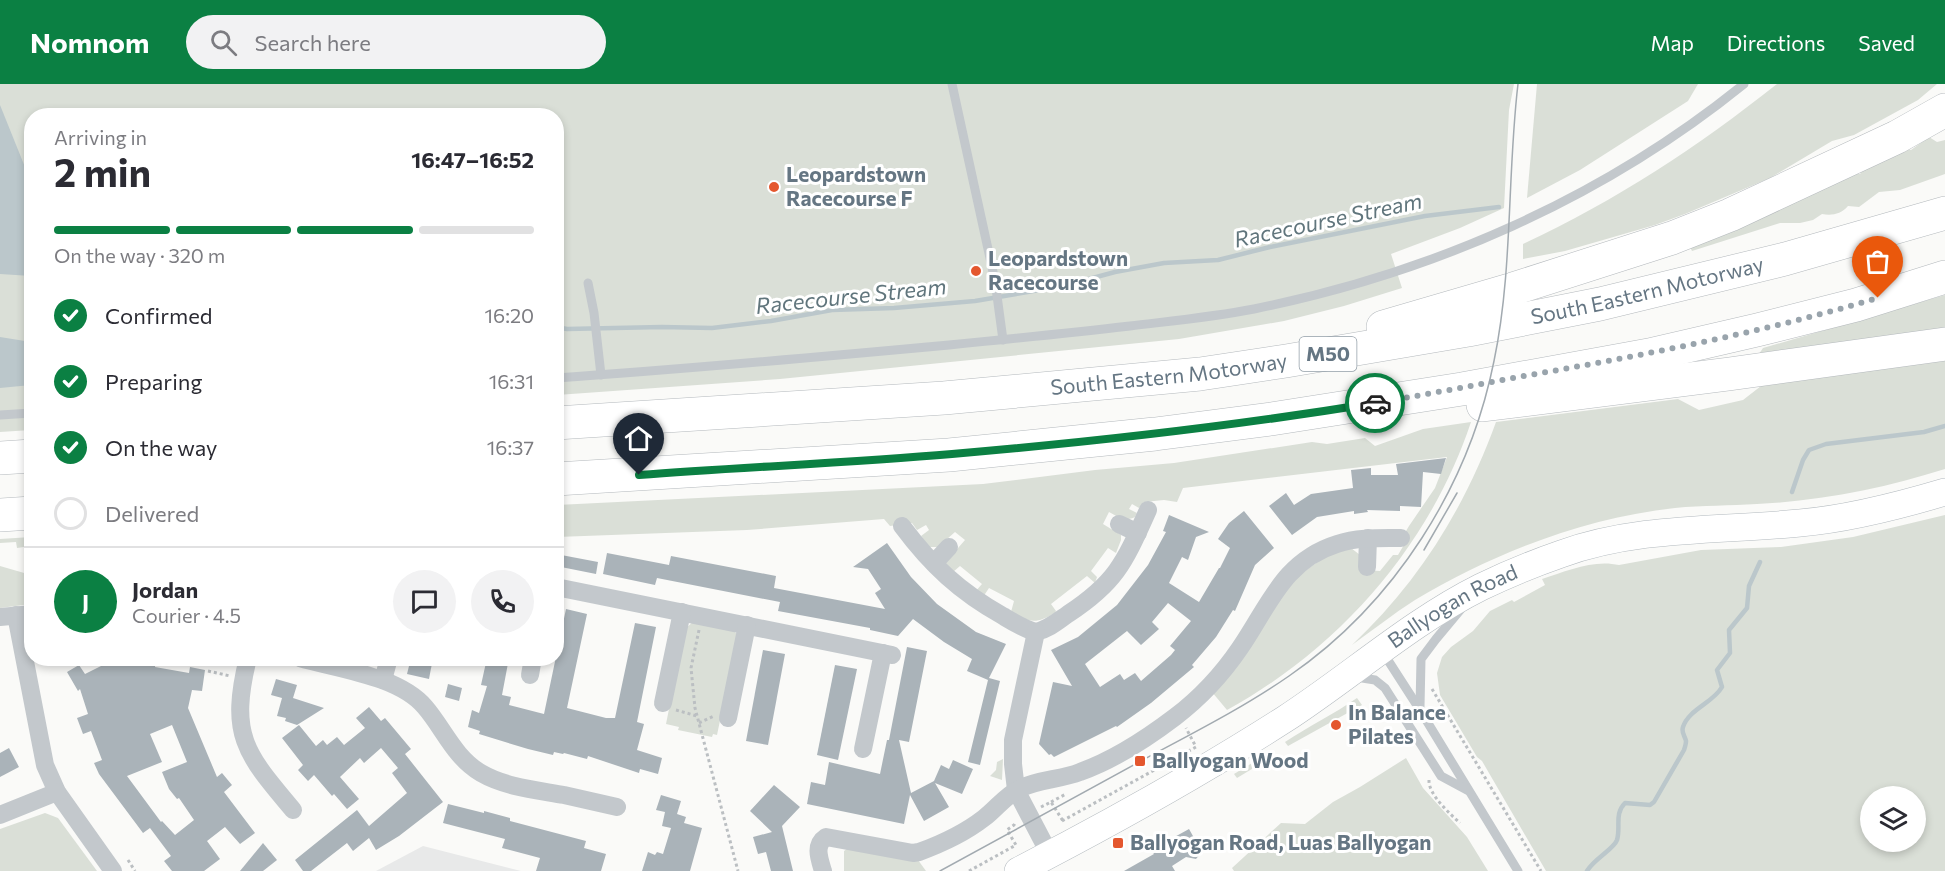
<!DOCTYPE html>
<html lang="en">
<head>
<meta charset="utf-8">
<style>
  body { margin:0; font-family:Commissioner,sans-serif; background:#f2f2f3; color:#2b2b33; height:100vh; display:flex; flex-direction:column; font-size:22px; white-space:nowrap }
  * { box-sizing:border-box; margin:0 }
  p { font-size:20px; color:#7c7c81 }
  .icon { flex:none; width:33px; height:33px; fill:none; stroke:currentColor; stroke-width:2; stroke-linecap:round; stroke-linejoin:round }
  .map { position:relative; flex:1; overflow:hidden }
  .sheet { position:absolute; left:24px; top:24px; width:540px; height:558px; display:flex; flex-direction:column; background:#fff; border-radius:24px; box-shadow:0 3px 9px #0003 }
  .sheet>* { flex:none }
  .fabs { position:absolute; left:1860px; top:702px; display:grid; gap:12px }
  .fabs a { display:grid; place-items:center; width:66px; height:66px; border-radius:50%; background:#fff; box-shadow:0 3px 9px #0003; font-size:30px }
  .pin { position:absolute; display:grid; place-items:center; width:51px; height:51px; color:#fff; margin:-62px -26px; border-radius:50% 50% 50% 0; rotate:-45deg; box-shadow:0 0 6px #0007 }
  .pin .icon { rotate:45deg }
  .courier { position:absolute; display:grid; place-items:center; width:60px; height:60px; margin:-30px; border:4px solid #0b8043; border-radius:50%; background:#fff; color:#222; box-shadow:0 2px 8px #0007 }
  .summary em { font-style:normal; font-weight:700 }
  .summary div { display:flex; flex-direction:column-reverse }
  .summary { display:flex; align-items:center; justify-content:space-between; height:102px; padding:0 30px }
  h1 { font-size:39px; font-weight:700; line-height:45px }
  .bar { display:grid; grid-template-columns:repeat(4,1fr); gap:9px 6px; align-content:center; height:72px; padding:0 30px }
  .bar i { height:8px; border-radius:4px; background:#e1e1e2 }
  .bar .current { background:#0b8043 }
  .bar p { grid-column:span 4 }
  .line { display:flex; align-items:center; gap:15px; padding:0 30px; border-top:2px solid #e1e1e2 }
  .line div { flex:1 }
  .round { display:grid; place-items:center; flex:none; width:63px; height:63px; border-radius:32px; background:#f2f2f3 }
  ol { padding:0 30px; list-style:none }
  li { display:flex; align-items:center; gap:18px; height:66px }
  li p { margin-inline-start:auto }
  li .icon { padding:6px; border-radius:50%; background:#0b8043; color:#fff; stroke-width:4 }
  li:last-child { color:#7c7c81 }
  li i { width:33px; height:33px; border:3px solid #e1e1e2; border-radius:50% }
  header { display:flex; align-items:center; gap:36px; box-sizing:border-box; height:84px; padding:0 30px; background:#0b8043; color:#fff }
  header strong { font-size:28px }
  nav { display:flex; gap:33px; margin-inline-start:auto; font-size:21px }
  .search { width:420px; height:54px; background:#f2f2f3; display:flex; align-items:center; gap:15px; box-sizing:border-box; padding:0 21px; border-radius:33px; color:#7c7c81; font-size:22px }
  .map>svg:first-child { display:block }
  .built { fill:#e8e9e9 }
  .green { fill:#dadfd7; fill-rule:evenodd }
  .water { fill:#bbc7cb }
  .lines { fill:none; stroke-linecap:round; stroke-linejoin:round }
  .stream { stroke:#bbc7cb; stroke-width:4.5 }
  .building { fill:#aab3b9; fill-rule:evenodd }
  .secondary-casing { stroke:#b3babf; stroke-width:28 }
  .highway-casing { stroke:#b4b9bd; stroke-width:34 }
  .path { stroke:#bbbfc2; stroke-width:3; stroke-dasharray:3 3; stroke-linecap:butt }
  .lane { stroke:#c3c8cc; stroke-width:9 }
  .street { stroke:#c3c8cc; stroke-width:18 }
  .secondary { stroke:#fff; stroke-width:27 }
  .highway { stroke:#fff; stroke-width:33 }
  .tram { stroke:#a2aab0; stroke-width:1.5 }
  .done { stroke:#99a4ac; stroke-width:6; stroke-dasharray:0 10.8 }
  .route { stroke:#0b8043; stroke-width:8 }
  .poi-dot { fill:#e4572e; stroke:#fff; stroke-width:2 }
  .labels { text-anchor:middle; stroke-width:6; stroke-linejoin:round; paint-order:stroke }
  .shield { fill:#fff; stroke:#939fa8; stroke-width:1.5 }
  .shield-label { font-size:20px; font-weight:bold; fill:#657683 }
  .poi-label { font-size:21px; font-weight:bold; fill:#657683; stroke:#fff; text-anchor:start }
  .street-label { font-size:21px; fill:#657683; stroke:#fff }
  .water-label { font-size:22px; font-style:italic; fill:#60757c; stroke:#fff }
</style>
</head>
<body>
<header>
<strong>Nomnom</strong>
<div class="search"><svg class="icon" aria-label="search" viewBox="0 0 24 24"><circle cx="10" cy="10" r="6"/><path d="M15 15l6 6"/></svg>Search here</div>
<nav><a>Map</a><a>Directions</a><a>Saved</a></nav>
</header>
<div class="map">
<svg width="1945" height="787" viewBox="0 0 1945 787">
  <rect width="100%" height="100%" fill="#fafaf8"/>
  <path class="built" d="M423,762L521,787H376Z"/>
  <g class="green">
    <path d="M0,0H1514L1509,26L1504,124L1460,144L1391,170L1402,204L1344,222L1284,237L1179,255L780,295L557,311L556,32H32L31,346L0,348Z"/>
    <path d="M1537,0H1698L1688,17L1580,86L1527,114Z"/>
    <path d="M1777,0H1937L1918,16L1854,51L1832,57L1770,94L1685,130L1655,141L1565,167L1523,175V160C1617,116 1696,64 1777,0Z"/>
    <path d="M1929,53L1937,58L1945,56V90L1900,106L1879,108L1859,123L1848,122C1841,130 1832,132 1822,130L1813,136L1800,139H1780L1692,167L1690,163L1854,90H1860L1866,82L1905,64L1911,66Z"/>
    <path d="M1945,211V247L1759,270L1763,264Z"/>
    <path d="M1945,272V385C1885,404 1821,417 1757,420C1730,422 1703,421 1675,424C1584,434 1494,469 1415,516C1393,530 1373,546 1352,561C1418,499 1465,424 1496,338L1678,315L1699,326L1743,316L1770,295Z"/>
    <path d="M1471,338C1430,461 1340,564 1227,626L1212,608L1291,497L1326,472L1351,464L1360,471L1361,486L1380,487L1393,471H1398L1405,459L1406,447L1409,442L1435,404L1447,373L1183,404L1177,418L1164,416L1144,418L1139,424L1132,420L1129,425L1137,429L1135,433C1125,438 1118,433 1109,428L1103,440L1121,451V456L1116,469L1108,464L1091,487L1097,493L1095,499L1087,492L1051,520L1056,527L1055,529C1036,540 1030,539 1011,528L1014,517L989,504L983,513L975,508L982,500L960,482L953,488L945,479L965,456L955,448L938,463H929L921,452L929,446L926,441L917,446L912,439L890,442L884,435L747,446L557,453V421L983,400L1095,386L1174,379L1312,358L1327,360L1365,354L1375,362L1423,345Z"/>
    <path d="M1945,431V787H1546L1482,677L1477,673L1440,611L1437,589L1442,573L1451,563L1473,547L1490,527L1512,516L1514,518L1545,501L1542,495C1566,487 1594,475 1619,481L1701,466L1781,463L1853,453ZM1870,712H1916V758H1870Z"/>
    <path d="M31,453V462L17,464L16,458L0,459V455Z"/>
    <path d="M0,482L31,491V520L0,524Z"/>
    <path d="M694,537L732,546L736,549L737,555L717,651L713,650L712,653L678,646L679,643L666,640L685,545Z"/>
    <path d="M1357,614L1362,621L1288,662L1285,658C1309,642 1334,630 1357,614Z"/>
    <path d="M1267,670L1270,674L1237,694L1234,690Z"/>
    <path d="M1406,674L1423,704L1467,753L1488,787H1234L1232,784L1281,739L1305,740L1333,718L1360,703Z"/>
    <path d="M1003,675L1002,696L990,692L996,686L997,678Z"/>
    <path d="M45,729L58,734L97,787H0V745Z"/>
    <path d="M850,763L918,776L926,787H844V767Z"/>
  </g>
  <g class="water">
    <path d="M0,21L31,98V192L0,190Z"/>
    <path d="M0,253L31,258V301L0,304Z"/>
  </g>
  <g class="lines">
    <g class="stream">
      <path d="M556,243L567,245L662,243L712,244L771,237L832,226L894,224L975,217L1063,202L1115,188L1164,179L1218,176L1270,163L1425,132L1499,123"/>
      <path d="M1792,408L1803,376L1809,366L1826,360L1924,348L1945,342"/>
      <path d="M1587,787C1594,775 1614,765 1617,756C1621,743 1614,730 1625,719L1650,721L1654,718L1684,666C1685,663 1686,660 1686,657C1685,652 1681,649 1683,643C1689,625 1713,619 1722,603L1717,586L1730,569L1729,546L1747,524L1749,502L1760,478"/>
    </g>
  </g>
  <g class="building">
    <path d="M1446,374L1441,390L1423,388L1421,423L1400,422V427L1367,426L1368,428L1354,430V427L1317,433L1292,451L1269,422L1286,409L1294,421L1311,410L1353,404L1351,386L1371,384V391H1398L1396,380Z"/>
    <path d="M1244,427L1274,464L1255,481L1235,527L1233,526L1216,553L1192,581L1194,583L1151,619L1117,643L1116,642L1054,673L1051,670L1049,671L1039,660L1053,598L1072,602L1051,566L1078,553L1117,521L1148,481L1166,448L1163,447L1169,431L1209,448L1196,453L1188,476L1182,473L1169,499L1199,518L1219,484H1220L1230,464L1218,455L1229,439ZM1168,519L1191,537L1170,562L1175,566L1171,571L1141,597L1135,589L1124,596L1120,590L1100,603L1085,580L1127,547L1141,561L1159,545L1152,538Z"/>
    <path d="M887,459L911,493L937,520L976,548L1006,560L989,594L1000,597L980,681L968,678L988,596L967,587L972,575L944,558L913,535L898,552L870,546V544L778,527L780,518L657,494L655,501L603,490L607,469L669,481L671,472L776,492L774,504L885,525L875,509L881,505L868,485L853,483Z"/>
    <path d="M556,470L598,478L596,490L556,482Z"/>
    <path d="M566,525L587,530L567,624L606,634H615L635,539L656,543L637,638L644,640L637,666L662,674L658,690L640,685L639,689L588,672L587,675L564,669L563,670L554,668L553,671L528,665L479,650L480,647L468,643L472,626L479,629L487,602L481,601L487,574H509L502,611L511,613L509,621L544,630Z"/>
    <path d="M907,563L927,567L909,658L899,656L911,709L934,697L941,681L949,685L953,676L973,685L962,710L935,699L949,723L924,737L910,711L904,740L807,720L811,698L825,701L829,678L880,690L887,656H889Z"/>
    <path d="M763,566L785,570L768,661L746,657Z"/>
    <path d="M156,574L155,583L189,589L190,583L205,586L202,607L192,606L188,624L217,693L222,689L232,701L224,708L255,749L240,760L225,743L207,757L220,775L204,787H172L164,777L171,772L150,744L143,749L99,690L94,679L102,676L91,647L83,650L77,634L88,630L80,605L78,607L67,588L79,581L85,590L115,575ZM172,641L187,678L162,688L169,705L177,715L179,714L194,736L175,751L162,737L161,738L127,692L162,678L150,650Z"/>
    <path d="M411,574H433L429,595L407,590Z"/>
    <path d="M835,581L857,585L838,676L817,671Z"/>
    <path d="M276,595L297,601L293,614L324,624L297,641L285,637L286,634L277,632L282,614L271,611Z"/>
    <path d="M448,600L462,604L459,617L445,613Z"/>
    <path d="M369,623L381,637L385,634L411,665L405,670L443,718L399,752L376,766L369,754L353,767L347,759L311,787H303L295,776L357,726L369,742L407,709L392,689L398,684L381,664L364,679L360,674L340,693L359,715L347,725L334,710L332,712L314,691L308,697L298,686L303,681L282,654L299,641L316,662L323,656L327,661L337,653L344,661L365,644L356,634Z"/>
    <path d="M9,664L19,683L0,693V669Z"/>
    <path d="M774,701L800,723L782,742L793,787H771L766,768L758,770L753,753L772,748L750,727Z"/>
    <path d="M661,711L681,717L677,730L686,733L684,739L702,744L690,787H642L648,768L655,771L657,768L663,770L671,744L662,742L665,728L656,726Z"/>
    <path d="M448,720L484,729V727L510,734V737L586,757L584,764L606,770L601,787H536L540,774L502,764L505,755L443,739Z"/>
    <path d="M1189,745L1202,768L1196,775L1186,773L1172,782L1175,787H1124L1154,770L1151,766Z"/>
    <path d="M263,759L277,776L263,787H240Z"/>
  </g>
  <g class="lines">
    <defs>
      <g id="secondary">
        <path id="s1" d="M1018,787C1109,740 1199,690 1285,635C1351,592 1411,538 1481,503C1506,491 1535,479 1561,470C1638,442 1720,447 1800,439C1848,435 1898,422 1945,408"/>
      </g>
      <g id="highway">
        <path d="M1383,243L1513,205L1672,154L1730,131L1897,53L1945,26"/>
        <path d="M1483,321L1729,290L1945,260"/>
        <path id="s2" d="M556,339L944,314L1200,290L1286,277L1468,246L1600,220L1785,175L1945,129"/>
        <path d="M0,374L32,372"/>
        <path d="M556,395L949,371L1155,350L1271,335L1462,305L1649,271L1757,246L1856,221L1945,193"/>
        <path d="M0,431L32,429"/>
      </g>
    </defs>
    <use href="#secondary" class="secondary-casing"/>
    <use href="#highway" class="highway-casing"/>
    <g class="path">
      <path d="M699,546L691,584L695,624L738,787"/>
      <path d="M208,587L230,592"/>
      <path d="M1432,605L1541,787"/>
      <path d="M676,626L697,632"/>
      <path d="M699,639L714,632"/>
      <path d="M1429,696C1428,710 1450,730 1460,739"/>
      <path d="M1051,718L1066,710"/>
      <path d="M1041,723L1051,718L1063,737"/>
      <path d="M1062,737L1196,663L1186,644"/>
      <path d="M128,776L135,787"/>
      <path d="M969,787L1016,761L1007,746L1014,741L1015,739"/>
    </g>
    <g class="lane">
      <path d="M952,0L995,197L1003,256"/>
      <path d="M588,199L594,229L601,291"/>
      <path d="M556,294C688,285 819,273 949,261C1010,255 1070,249 1130,242C1171,237 1213,233 1254,225C1432,189 1602,115 1744,0"/>
      <path d="M0,331L32,329"/>
      <path d="M1382,567L1420,626L1518,787"/>
      <path d="M1356,593L1375,596L1385,604L1441,692L1467,706"/>
      <path d="M1420,623L1421,575L1436,555L1461,525"/>
    </g>
    <g class="street">
      <path d="M1119,440L1138,449"/>
      <path d="M902,442C931,481 960,508 1003,532C1013,538 1024,545 1036,548C1049,545 1058,537 1068,530C1117,498 1125,477 1148,426"/>
      <path d="M934,479L949,463"/>
      <path d="M1367,483L1368,454"/>
      <path d="M556,503L892,571"/>
      <path d="M16,531L45,681L57,708L113,787"/>
      <path d="M0,533L32,530"/>
      <path d="M1036,548L1013,656V680L1016,706L1050,771"/>
      <path d="M248,574C229,651 245,669 293,726"/>
      <path d="M300,574C338,585 399,592 425,623C444,645 454,673 481,689C505,703 536,706 564,711C582,715 599,719 617,723"/>
      <path d="M530,591L533,574"/>
      <path d="M383,596L389,574"/>
      <path d="M663,619L682,528"/>
      <path d="M728,634L747,541"/>
      <path d="M863,665L883,569"/>
      <path d="M0,731L57,708"/>
      <path d="M823,787C819,774 814,761 826,753L913,769L919,768C941,760 966,748 984,734C996,725 1005,712 1019,705C1038,695 1060,696 1080,688C1114,676 1146,655 1175,633C1200,614 1223,589 1240,564C1269,522 1283,477 1337,460C1358,453 1379,454 1401,454"/>
    </g>
    <use href="#secondary" class="secondary"/>
    <use href="#highway" class="highway"/>
    <g class="tram">
      <path d="M1424,466L1457,409"/>
      <path d="M940,787C1007,750 1074,713 1141,677C1191,650 1243,624 1289,592C1395,519 1469,402 1494,277C1513,186 1507,92 1518,0"/>
    </g>
  </g>
  <g class="lines">
    <path class="done" d="M1375,319C1430,310 1485,299 1541,289C1655,269 1767,247 1878,214"/>
    <path class="route" d="M639,391C743,383 848,379 952,370C1093,358 1234,342 1375,319"/>
  </g>
  <g class="poi-dot">
    <circle cx="774" cy="103" r="6"/>
    <circle cx="976" cy="187" r="6"/>
    <circle cx="1336" cy="641" r="6"/>
    <rect x="1134" y="671" width="12" height="12" rx="3"/>
    <rect x="1112" y="753" width="12" height="12" rx="3"/>
  </g>
  <g class="labels">
    <rect class="shield" x="1299.5" y="253" width="57" height="34" rx="4.5"/>
    <g class="shield-label">
      <text x="1328" y="277">M50</text>
    </g>
    <g class="poi-label">
      <text x="786" y="98">Leopardstown<tspan x="786" dy="24">Racecourse F</tspan></text>
      <text x="988" y="182">Leopardstown<tspan x="988" dy="24">Racecourse</tspan></text>
      <text x="1348" y="636">In Balance<tspan x="1348" dy="24">Pilates</tspan></text>
      <text x="1152" y="684">Ballyogan Wood</text>
      <text x="1130" y="766">Ballyogan Road, Luas Ballyogan</text>
    </g>
    <g class="street-label">
      <text dy="7" stroke="none"><textPath href="#s2" startOffset="1101">South Eastern Motorway</textPath></text>
      <text dy="7" stroke="none"><textPath href="#s2" startOffset="615">South Eastern Motorway</textPath></text>
      <text dy="7" stroke="none"><textPath href="#s1" startOffset="510">Ballyogan Road</textPath></text>
    </g>
    <g class="water-label">
      <text transform="translate(1328 136) rotate(-12)" y="8">Racecourse Stream</text>
      <text transform="translate(851 212) rotate(-6)" y="8">Racecourse Stream</text>
    </g>
  </g>
</svg>
<div class="fabs">
<a><svg class="icon" aria-label="layers" viewBox="0 0 24 24"><path d="M12 4l9 5-9 5-9-5zM3 14l9 5 9-5"/></svg></a>
</div>
<div class="pin" style="left:1878px;top:214px;background:#ea580c"><svg class="icon" aria-label="bag" viewBox="0 0 24 24"><path d="M5 8h14l-1 12H6zM9 8a3 3 0 0 1 6 0"/></svg></div>
<div class="pin" style="left:639px;top:391px;background:#1f2937"><svg class="icon" aria-label="home" viewBox="0 0 24 24"><path d="M3 11l9-7 9 7M6 9v11h12V9"/></svg></div>
<div class="courier" style="left:1375px;top:319px"><svg class="icon" aria-label="car" viewBox="0 0 24 24"><path d="M5 17H2v-5l4-1 3-4h7l3 4 3 1v5h-3M9 17h6M6 11h13"/><circle cx="7" cy="17" r="2"/><circle cx="17" cy="17" r="2"/></svg></div>
<section class="sheet">
<div class="summary"><div><h1>2 min</h1><p>Arriving in</p></div><em>16:47–16:52</em></div>
<div class="bar"><i class="current"></i><i class="current"></i><i class="current"></i><i></i><p>On the way · 320 m</p></div>
<ol>
<li><svg class="icon" aria-label="check" viewBox="0 0 24 24"><path d="M5 12l5 5 9-10"/></svg>Confirmed<p>16:20</p></li>
<li><svg class="icon" aria-label="check" viewBox="0 0 24 24"><path d="M5 12l5 5 9-10"/></svg>Preparing<p>16:31</p></li>
<li><svg class="icon" aria-label="check" viewBox="0 0 24 24"><path d="M5 12l5 5 9-10"/></svg>On the way<p>16:37</p></li>
<li><i></i>Delivered</li>
</ol>
<div class="line" style="height:108px"><b class="round" style="background:#0b8043;color:#fff">J</b><div><b>Jordan</b><p>Courier · 4.5</p></div><a class="round"><svg class="icon" aria-label="chat" viewBox="0 0 24 24"><path d="M4 5h16v11H9l-5 4z"/></svg></a><a class="round"><svg class="icon" aria-label="phone" viewBox="0 0 24 24"><path d="M5 4h4l2 5-3 2q2 4 5 5l2-3 5 2v4C11 20 4 13 5 4z"/></svg></a></div>
</section>
</div>
</body>
</html>
